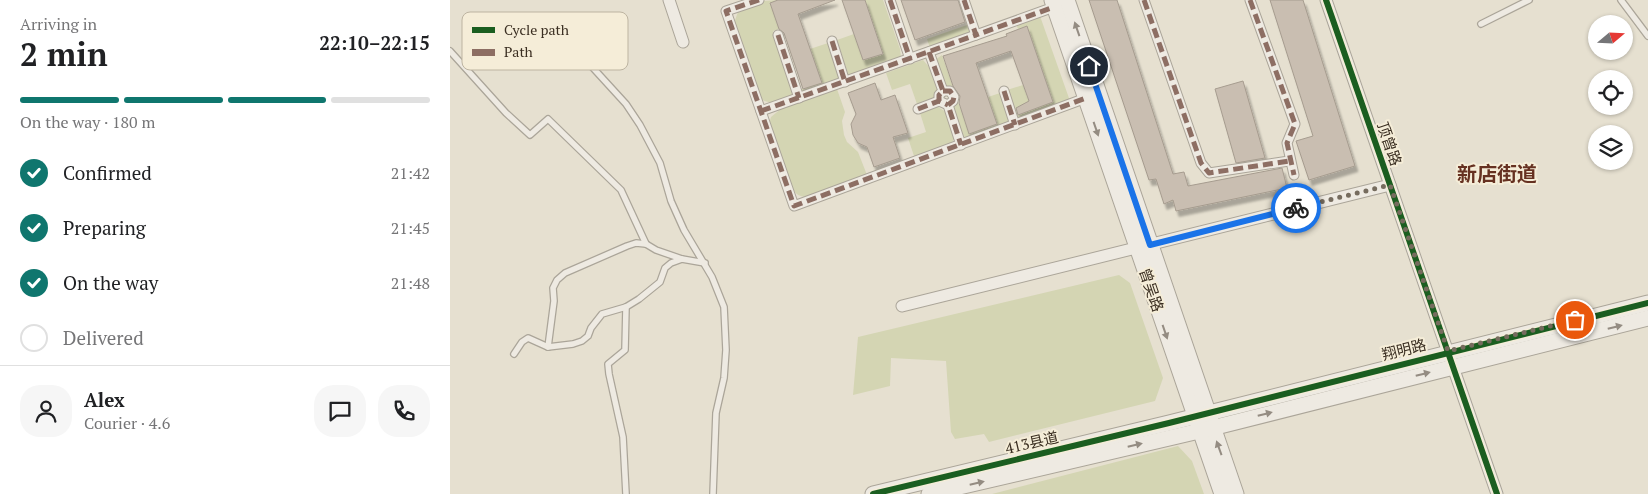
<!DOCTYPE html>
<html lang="en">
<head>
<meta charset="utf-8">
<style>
  body { margin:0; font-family:"PT Serif","Noto Sans SC",serif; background:#f6f6f6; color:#202124; height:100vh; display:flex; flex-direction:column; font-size:19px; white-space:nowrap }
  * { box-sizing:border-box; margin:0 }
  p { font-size:16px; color:#757577 }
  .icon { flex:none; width:28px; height:28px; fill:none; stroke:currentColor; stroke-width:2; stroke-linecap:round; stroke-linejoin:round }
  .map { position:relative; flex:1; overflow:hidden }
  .sheet { display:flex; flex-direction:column; background:#fff; width:450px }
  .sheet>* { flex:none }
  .needle { width:32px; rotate:71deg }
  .controls { position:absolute; left:1138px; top:15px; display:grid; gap:10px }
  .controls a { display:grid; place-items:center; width:45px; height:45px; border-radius:50%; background:#fff; box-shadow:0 1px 4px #0004; font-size:25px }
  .pin { position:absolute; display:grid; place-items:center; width:42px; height:42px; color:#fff; margin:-21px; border:2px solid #fff; border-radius:50%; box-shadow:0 1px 5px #0007 }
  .courier { position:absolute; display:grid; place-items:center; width:50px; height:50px; margin:-25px; border:4px solid #1a73e8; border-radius:50%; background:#fff; color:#222; box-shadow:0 1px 6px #0007 }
  .overview em { font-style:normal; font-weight:700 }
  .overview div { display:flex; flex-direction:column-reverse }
  .overview { display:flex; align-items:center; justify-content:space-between; height:85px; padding:0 20px }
  h1 { font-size:32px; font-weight:700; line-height:38px }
  .bar { display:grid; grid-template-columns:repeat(4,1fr); gap:8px 5px; align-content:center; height:60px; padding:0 20px }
  .bar i { height:6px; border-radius:4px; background:#e0e0e0 }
  .bar .on { background:#0f766e }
  .bar p { grid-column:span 4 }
  .line { display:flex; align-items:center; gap:12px; padding:0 20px; border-top:1px solid #e0e0e0 }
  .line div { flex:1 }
  .round { display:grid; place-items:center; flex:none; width:52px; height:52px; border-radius:20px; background:#f6f6f6 }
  ol { padding:0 20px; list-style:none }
  li { display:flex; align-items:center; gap:15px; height:55px }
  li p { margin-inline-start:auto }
  li .icon { padding:5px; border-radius:50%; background:#0f766e; color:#fff; stroke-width:4 }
  li:last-child { color:#757577 }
  li i { width:28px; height:28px; border:2px solid #e0e0e0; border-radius:50% }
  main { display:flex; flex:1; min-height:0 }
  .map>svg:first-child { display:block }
  .green { fill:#d4d5b3 }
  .building { fill:#c9beb1; stroke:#a69c8f; filter:url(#shadow) }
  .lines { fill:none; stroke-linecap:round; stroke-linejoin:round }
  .service-casing { stroke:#aba599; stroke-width:8 }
  .pedestrian-casing { stroke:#aba599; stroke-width:11 }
  .minor-casing { stroke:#aba599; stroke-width:13 }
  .tertiary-casing { stroke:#aba599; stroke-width:17 }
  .service { stroke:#eeeae2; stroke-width:5.5 }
  .pedestrian { stroke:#eeeae2; stroke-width:9 }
  .minor { stroke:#eeeae2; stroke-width:11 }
  .tertiary { stroke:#eeeae2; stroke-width:15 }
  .quiet { stroke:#8d6e63; stroke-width:5; stroke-dasharray:10 5; stroke-linecap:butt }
  .cycleway-casing { stroke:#f5edd8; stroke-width:9 }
  .cycleway { stroke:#1b5e20; stroke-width:6 }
  .oneway { fill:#948c82 }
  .done { stroke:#766c5e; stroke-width:5; stroke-dasharray:0 9 }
  .route { stroke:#1a73e8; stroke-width:6 }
  .labels { text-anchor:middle; stroke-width:4; stroke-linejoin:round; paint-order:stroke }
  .street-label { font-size:15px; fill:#3a2e21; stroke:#f5edd8 }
  .district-label { font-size:20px; font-weight:bold; fill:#663121; stroke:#f5edd8 }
  .key { fill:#f5edd8; stroke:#bdb4a1; stroke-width:1 }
  .key-label { font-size:14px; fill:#3a2e21 }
</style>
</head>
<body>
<main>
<section class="sheet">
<div class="overview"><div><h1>2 min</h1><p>Arriving in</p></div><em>22:10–22:15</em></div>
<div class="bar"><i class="on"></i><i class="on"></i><i class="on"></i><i></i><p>On the way · 180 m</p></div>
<ol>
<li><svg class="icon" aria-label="check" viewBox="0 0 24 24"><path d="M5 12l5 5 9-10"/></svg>Confirmed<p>21:42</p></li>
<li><svg class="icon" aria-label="check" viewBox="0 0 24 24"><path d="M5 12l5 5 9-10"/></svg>Preparing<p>21:45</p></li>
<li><svg class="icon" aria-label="check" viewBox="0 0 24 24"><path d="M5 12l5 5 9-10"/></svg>On the way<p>21:48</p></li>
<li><i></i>Delivered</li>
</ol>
<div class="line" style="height:90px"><a class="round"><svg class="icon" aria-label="person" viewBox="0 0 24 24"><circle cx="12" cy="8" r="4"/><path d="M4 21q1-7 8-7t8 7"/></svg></a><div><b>Alex</b><p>Courier · 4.6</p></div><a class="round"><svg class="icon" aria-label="chat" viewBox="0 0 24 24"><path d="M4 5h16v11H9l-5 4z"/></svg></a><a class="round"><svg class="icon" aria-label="phone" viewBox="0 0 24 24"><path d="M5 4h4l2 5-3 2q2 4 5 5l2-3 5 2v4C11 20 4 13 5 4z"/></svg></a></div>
</section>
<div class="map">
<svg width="1198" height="494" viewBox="0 0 1198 494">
  <defs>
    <filter id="shadow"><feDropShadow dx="3" dy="5.5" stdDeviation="1" flood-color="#0004"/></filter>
  </defs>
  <rect width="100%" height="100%" fill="#e6e0d0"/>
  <g class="green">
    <path d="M328,0L320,3L329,29L323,31L345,95C333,99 320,107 310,98L284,23L289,9L312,1Z"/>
    <path d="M415,0H433L450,49L451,57L399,77L387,40L404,34L413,60L433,54Z"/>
    <path d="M590,16L620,101L567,121L557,90L573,85L579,102L572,105L576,112L603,102L577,26L568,29L566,24Z"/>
    <path d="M520,24L524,33L480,48L477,39Z"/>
    <path d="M378,43L390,79L351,93L350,90L371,83L360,49Z"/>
    <path d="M492,55L519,134L547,124L538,97L550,93L561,123L516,138L511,135L501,106L504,104L495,88L485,60Z"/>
    <path d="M473,60L481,69L488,92L484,98L467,104L460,84L442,90L436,73Z"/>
    <path d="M387,89L395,112L392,121L394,135L397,142L408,152L417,175L357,197C347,197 344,192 340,183L319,124L321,117L332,108Z"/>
    <path d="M488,107L496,112L504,139L501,144L464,156L458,138L476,132L470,113Z"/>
    <path d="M669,275L680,283L713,378L705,401L539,442L534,434L505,439L501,432L496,361L441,358L440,386L403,395L408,337Z"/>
    <path d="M728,446L742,461L754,494H542Z"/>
  </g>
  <g class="building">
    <path d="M328,0H385L348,14L372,83L353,89L334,33L329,29L320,3Z"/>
    <path d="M392,0H415L433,54L413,60Z"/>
    <path d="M451,0H508L515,22L465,40Z"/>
    <path d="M639,0H667L723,174L734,172L738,186L832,168L837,188L726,211L723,200L714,204L706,179L699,180Z"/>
    <path d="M820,0H853L905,166L859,180L846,141L863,136Z"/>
    <path d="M577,26L603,102L568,115L566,108L579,101L561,51L526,63L547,124L519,134L509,103L510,96L503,86L493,56L557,36L556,34Z"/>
    <path d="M793,81L815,158L786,163L765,89Z"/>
    <path d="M425,83L431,100L445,95L458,133L443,137L450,158L424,167L417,147L408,143L403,135L401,124L406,114L398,93Z"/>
  </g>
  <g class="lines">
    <defs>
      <g id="service">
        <path d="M1171,0L1198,36"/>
        <path d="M102,23L176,104L190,125L210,163L221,201L234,230L262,277L274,307L276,350L274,378L266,413L263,494"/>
        <path d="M1031,24L1079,0"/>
        <path d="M0,51L56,113L80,135L98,119L171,190L196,244L206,250L232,259"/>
        <path d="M176,307L175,350L158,364L159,374L173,437L176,494"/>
        <path d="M98,347L104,301L103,288L107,280L115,273L177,246L186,243L196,244"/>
        <path d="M64,354L72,342L78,338L98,347L123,344L132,341L138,336L141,328L152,314L176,307L189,299L210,282L215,268L221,263L232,259L255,263"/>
      </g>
      <g id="pedestrian">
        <path d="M309,0L276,11L344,206L636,98"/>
        <path d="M440,0L460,59"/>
        <path d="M514,0L526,35L604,7"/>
        <path d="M694,0L751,163L759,173L839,161"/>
        <path d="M800,0L845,124L837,143L844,175"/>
        <path d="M328,35L349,98"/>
        <path d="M382,41L395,82"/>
        <path d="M479,52L493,91L489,95V101L498,105"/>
        <path d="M493,91H500L504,97L503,101L498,105L511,145"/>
        <path d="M554,91L565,125"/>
        <path d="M468,109L489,101"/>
        <path d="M311,111L526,35"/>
      </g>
      <g id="minor">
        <path d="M219,0L233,42"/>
        <path d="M876,0L1047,494"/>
        <path d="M452,306L940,185"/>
      </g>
      <g id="tertiary">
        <path d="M602,0L772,494"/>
        <path d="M617,0L786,494"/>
        <path d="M423,494L719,423L1198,303"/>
        <path d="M479,494L762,428L1198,318"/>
      </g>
    </defs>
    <use href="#service" class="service-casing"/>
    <use href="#pedestrian" class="pedestrian-casing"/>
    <use href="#minor" class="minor-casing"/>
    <use href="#tertiary" class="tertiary-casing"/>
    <use href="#service" class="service"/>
    <use href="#pedestrian" class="pedestrian"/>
    <use href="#minor" class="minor"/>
    <use href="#tertiary" class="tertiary"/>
    <g class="quiet">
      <path d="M309,0L276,11L344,206L636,98"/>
      <path d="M440,0L460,59"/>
      <path d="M514,0L526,35L604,7"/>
      <path d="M694,0L751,163L759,173L839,161"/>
      <path d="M800,0L845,124L837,143L844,175"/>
      <path d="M328,35L349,98"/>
      <path d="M382,41L395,82"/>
      <path d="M479,52L493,91L489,95V101L498,105"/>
      <path d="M493,91H500L504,97L503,101L498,105L511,145"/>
      <path d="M554,91L565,125"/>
      <path d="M468,109L489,101"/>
      <path d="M311,111L526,35"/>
    </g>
    <defs>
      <g id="cycleway">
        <path d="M876,0L1047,494"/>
        <path d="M423,494L719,423L1198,303"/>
      </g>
    </defs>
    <use href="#cycleway" class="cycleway-casing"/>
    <use href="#cycleway" class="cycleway"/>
  </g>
  <defs><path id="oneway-solid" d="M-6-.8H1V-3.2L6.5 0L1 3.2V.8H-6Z" transform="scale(1.25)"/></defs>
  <g class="oneway">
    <use href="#oneway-solid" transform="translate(627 29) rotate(-109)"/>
    <use href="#oneway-solid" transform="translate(646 129) rotate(71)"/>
    <use href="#oneway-solid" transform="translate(1165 327) rotate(-14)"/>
    <use href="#oneway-solid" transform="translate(715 332) rotate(71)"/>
    <use href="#oneway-solid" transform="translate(973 374) rotate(-14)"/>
    <use href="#oneway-solid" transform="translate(815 414) rotate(-14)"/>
    <use href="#oneway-solid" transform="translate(685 445) rotate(-13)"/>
    <use href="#oneway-solid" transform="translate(769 448) rotate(-110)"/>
    <use href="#oneway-solid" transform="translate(527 483) rotate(-13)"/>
  </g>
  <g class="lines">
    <path class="done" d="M846,208L940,185L998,351L1125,320"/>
    <path class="route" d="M639,66L700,245L846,208"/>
  </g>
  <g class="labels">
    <g class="street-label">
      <text transform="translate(939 144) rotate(71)" y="5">顶曾路</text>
      <text transform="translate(701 290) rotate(71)" y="5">曾吴路</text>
      <text transform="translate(954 350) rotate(-14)" y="5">翔明路</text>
      <text transform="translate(582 443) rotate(-13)" y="5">413县道</text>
    </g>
    <g class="district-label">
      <text x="1047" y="181">新店街道</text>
    </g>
  </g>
  <rect x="12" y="12" width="166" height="58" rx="8" class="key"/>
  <rect x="22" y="27" width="23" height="6" fill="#1b5e20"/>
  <rect x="22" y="49" width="23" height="7" fill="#8d6e63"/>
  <g class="key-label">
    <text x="54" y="35">Cycle path</text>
    <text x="54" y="57">Path</text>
  </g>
</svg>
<div class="controls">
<a><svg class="needle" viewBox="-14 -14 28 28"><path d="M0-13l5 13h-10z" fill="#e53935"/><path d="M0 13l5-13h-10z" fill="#757577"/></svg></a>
<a><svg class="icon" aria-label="locate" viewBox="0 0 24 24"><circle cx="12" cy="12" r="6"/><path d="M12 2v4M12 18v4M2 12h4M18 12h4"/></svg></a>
<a><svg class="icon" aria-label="layers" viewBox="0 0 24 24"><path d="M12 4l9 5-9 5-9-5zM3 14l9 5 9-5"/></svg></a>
</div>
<div class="pin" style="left:1125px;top:320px;background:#ea580c"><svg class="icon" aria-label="bag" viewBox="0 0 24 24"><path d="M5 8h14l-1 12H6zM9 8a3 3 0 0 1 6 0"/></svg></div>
<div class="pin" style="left:639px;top:66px;background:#1f2937"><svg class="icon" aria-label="home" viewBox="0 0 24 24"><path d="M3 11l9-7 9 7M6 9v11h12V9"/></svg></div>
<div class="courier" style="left:846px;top:208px"><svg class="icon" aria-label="bike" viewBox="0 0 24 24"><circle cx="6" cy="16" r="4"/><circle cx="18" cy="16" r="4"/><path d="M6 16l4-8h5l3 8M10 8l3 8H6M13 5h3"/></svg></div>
</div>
</main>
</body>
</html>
